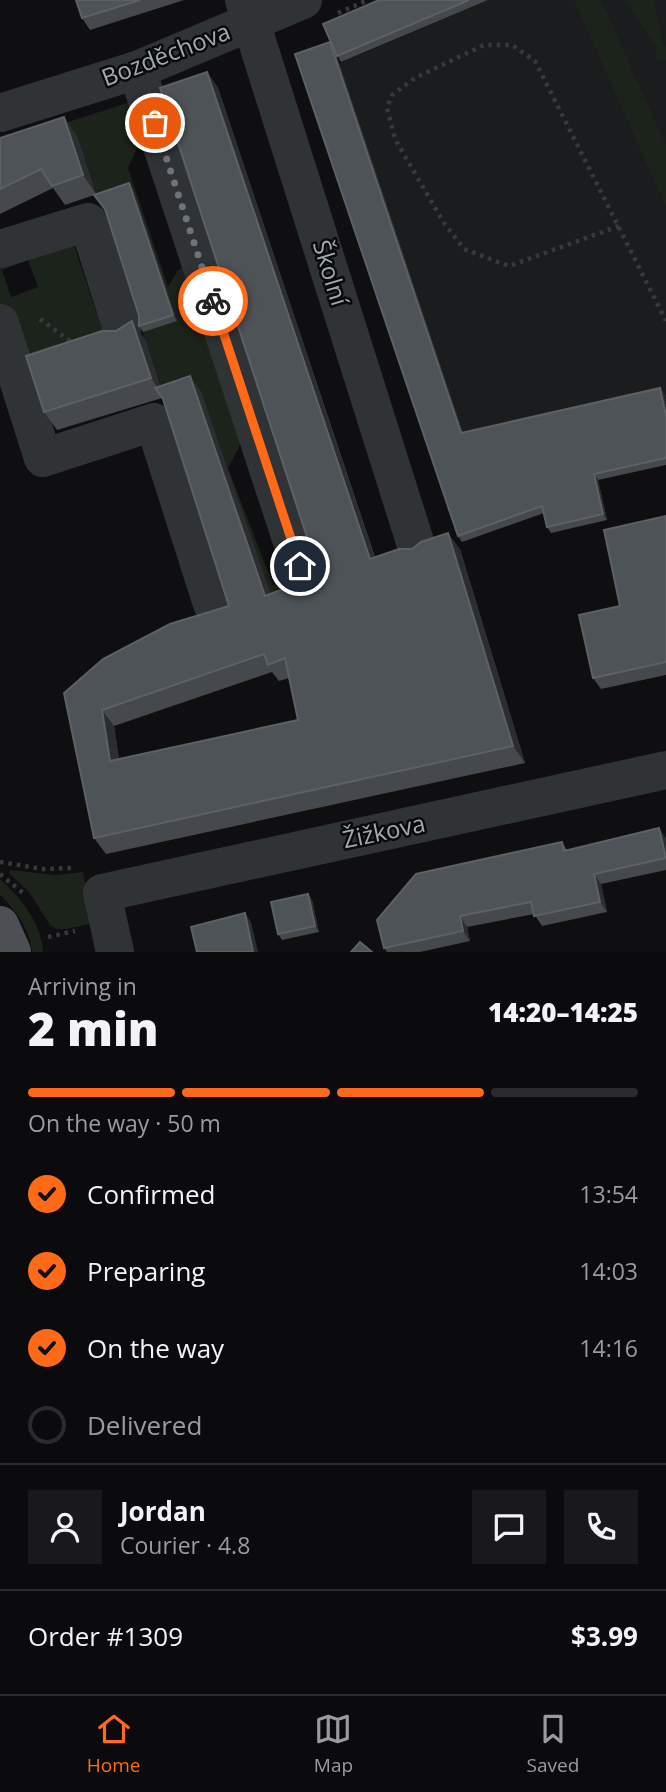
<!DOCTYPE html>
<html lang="en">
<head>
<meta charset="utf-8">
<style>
  body { margin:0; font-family:"Open Sans",sans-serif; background:#19191b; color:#f1f3f6; height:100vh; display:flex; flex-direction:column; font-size:26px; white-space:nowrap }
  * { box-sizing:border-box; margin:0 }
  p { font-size:23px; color:#9a9b9d }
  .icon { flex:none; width:38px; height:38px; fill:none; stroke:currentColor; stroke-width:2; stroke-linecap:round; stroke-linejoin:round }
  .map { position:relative; height:952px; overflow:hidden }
  .panel { display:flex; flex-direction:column; background:#0b0b0d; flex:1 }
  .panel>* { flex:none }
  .pin { position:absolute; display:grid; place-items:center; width:60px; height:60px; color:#fff; margin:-30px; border:4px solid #fff; border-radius:50%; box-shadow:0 2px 7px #0007 }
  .courier { position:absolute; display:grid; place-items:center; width:70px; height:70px; margin:-35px; border:5px solid #ff6a19; border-radius:50%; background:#fff; color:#222; box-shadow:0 2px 9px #0007 }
  .overview em { font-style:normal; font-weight:800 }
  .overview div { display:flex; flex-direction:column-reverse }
  .overview { display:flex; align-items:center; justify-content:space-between; height:119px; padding:0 28px }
  h1 { font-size:46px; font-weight:800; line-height:52px }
  .bar { display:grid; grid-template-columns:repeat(4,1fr); gap:10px 7px; align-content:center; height:84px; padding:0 28px }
  .bar i { height:9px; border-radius:5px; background:#2b2b2e }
  .bar .active { background:#ff6a19 }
  .bar p { grid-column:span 4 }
  .line { display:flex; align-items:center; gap:18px; padding:0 28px; border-top:2px solid #2b2b2e }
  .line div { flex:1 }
  .round { display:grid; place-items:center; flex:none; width:74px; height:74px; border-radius:0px; background:#19191b }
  ol { padding:0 28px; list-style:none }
  li { display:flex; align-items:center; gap:21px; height:77px }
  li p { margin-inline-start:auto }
  li .icon { padding:7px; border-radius:50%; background:#ff6a19; color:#111; stroke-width:4 }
  li:last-child { color:#9a9b9d }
  li i { width:38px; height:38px; border:4px solid #2b2b2e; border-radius:50% }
  .menu { display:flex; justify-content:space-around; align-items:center; height:98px; border-top:2px solid #2b2b2e; background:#0b0b0d; font-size:19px; color:#9a9b9d }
  .menu a { display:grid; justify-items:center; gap:4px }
  .menu .active { color:#ff6a19 }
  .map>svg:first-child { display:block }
  .built { fill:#1b1c1e }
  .green { fill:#1c231b; fill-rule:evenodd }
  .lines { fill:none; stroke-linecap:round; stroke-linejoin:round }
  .path { stroke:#363a3d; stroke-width:4.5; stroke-dasharray:3.5 5; stroke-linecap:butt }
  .minor { stroke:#303336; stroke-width:38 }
  .major { stroke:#4c5055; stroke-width:38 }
  .wall { fill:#45484c; fill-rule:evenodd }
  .shaded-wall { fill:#2b2d30 }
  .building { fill:#4e5357; stroke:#5b6165; stroke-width:2; fill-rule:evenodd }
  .done { stroke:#6d747a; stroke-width:7; stroke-dasharray:0 12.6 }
  .route { stroke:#ff6a19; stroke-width:9 }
  .labels { text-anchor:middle; stroke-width:5; stroke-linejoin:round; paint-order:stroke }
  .street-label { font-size:24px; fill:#9fabb3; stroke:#0a0a0b }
</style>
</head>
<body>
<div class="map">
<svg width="666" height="952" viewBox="0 0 666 952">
  <rect width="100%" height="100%" fill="#0f0f11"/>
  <path class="built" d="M488,0H666V403L490,514L338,64Z"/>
  <g class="green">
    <path d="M574,0H601L666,145V207Z"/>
    <path d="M624,0H654L663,45L666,47V60L663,61L656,58L655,51L657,47Z"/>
    <path d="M130,102L145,130L128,168L168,287L178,270L189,265L246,434L228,468L273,585L312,570L301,533L327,594L240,623L77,136L31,134Z"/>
    <path d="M74,245L103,332L18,358L0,302V257ZM28,260L38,287L11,297L2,270Z"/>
    <path d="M10,870L55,875L83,872L93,923L67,929H57L50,925L30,893L9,873Z"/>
    <path d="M0,879C20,897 42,923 43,952H32C30,930 16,910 0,895Z"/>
  </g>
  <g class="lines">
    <g class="path">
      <path d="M338,13L368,0"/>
      <path d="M619,226L509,266L464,249L444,223L395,139L387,108L392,95L415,78L484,45H512L535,61L666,321"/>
      <path d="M40,319L75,345"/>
      <path d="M0,862L43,869L73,868"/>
      <path d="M0,874L23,893"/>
      <path d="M48,937L75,931"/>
    </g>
    <g class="minor">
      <path d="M244,0L416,545"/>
      <path d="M137,70L300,566"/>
      <path d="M0,113L137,70L303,0"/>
      <path d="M0,249L88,222L122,329"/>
      <path d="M0,323L43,458L154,422L212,604"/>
      <path d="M115,952L102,893L666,770"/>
    </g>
    <path class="major" d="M0,925L12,952"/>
  </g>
  <g class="wall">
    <path d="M76,0H184L90,30L82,18Z"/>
    <path d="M379,0H488L341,62L335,51L463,433L660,388L664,394L666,403V465L598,480L607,520L551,533L547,527L544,513L462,542L458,536L333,48Z"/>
    <path d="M207,72L218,88L375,557L460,549L525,763L106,854L94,838L64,693L229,606L162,398L57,430L44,412L145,339L160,386L190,376L201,392L270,594L318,576L309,543ZM272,672L279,681L289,678L298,720L119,759L114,726Z"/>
    <path d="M77,136L96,194L133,189L177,321L143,332L139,326V316L105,209L94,195L65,205L53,188L0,214V138Z"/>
    <path d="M666,516V675L601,689L593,678L620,606Z"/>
    <path d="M666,838V870L601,884L607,912L542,926L534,914L467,927L470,941L420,952H387L384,948L562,842L567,850Z"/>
    <path d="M308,894L312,900L319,932L282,940L278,934Z"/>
  </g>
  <g class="shaded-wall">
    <path d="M330,42L334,48L465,440L461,433Z"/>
    <path d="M207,72L218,88L381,576L370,559Z"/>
    <path d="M64,117L77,136L96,194L83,175Z"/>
    <path d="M129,183L133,189L177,321L173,315Z"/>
    <path d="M132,321L145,339L164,397L151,378Z"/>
    <path d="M190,376L201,392L277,612L265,596Z"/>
    <path d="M660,388L664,394L666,403V416Z"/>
    <path d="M594,474L598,480L607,520L603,514Z"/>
    <path d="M448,533L460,549L525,763L513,746Z"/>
    <path d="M102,710L114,726L122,778L110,761Z"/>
    <path d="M659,828L666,838V858Z"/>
    <path d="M594,874L601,884L607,912L600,902Z"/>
    <path d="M308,894L312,900L319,932L315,926Z"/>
    <path d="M245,913L251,922L258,952H253Z"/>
    <path d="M460,916L467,927L470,941L463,931Z"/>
  </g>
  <g class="building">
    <path d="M76,0H140L82,18Z"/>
    <path d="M379,0H469L337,56L323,24Z"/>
    <path d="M330,42L461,433L660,388L666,416V458L594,474L603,514L547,527L542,506L458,536L295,54Z"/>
    <path d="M207,72L370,559L399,549H412L421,542L448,533L513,746L94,838L64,693L103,659L170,624L229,606L163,399L155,388L190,376L265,596L318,576L310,553L309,543L160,88ZM264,654L268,665L285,658L298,720L110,761L102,710Z"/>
    <path d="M64,117L83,175L52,186L41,169L0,189V138Z"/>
    <path d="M129,183L173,315L139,326V316L105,209L94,195Z"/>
    <path d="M132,321L151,378L44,412L26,356L102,331H116Z"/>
    <path d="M666,516V662L593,678L579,615L620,606L604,530Z"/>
    <path d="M659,828L666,858L594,874L600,902L534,916L531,902L460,916L463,931L384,948L377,920L416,874L562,842L564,851Z"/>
    <path d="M308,894L315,926L278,934L271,902Z"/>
    <path d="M245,913L253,952H197L191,927Z"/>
    <path d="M360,942L372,952H351Z"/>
  </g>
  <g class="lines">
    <path class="done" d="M155,123L213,301"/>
    <path class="route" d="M213,301L300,566"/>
  </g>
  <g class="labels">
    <g class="street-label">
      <text transform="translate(166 55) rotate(-21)" y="8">Bozděchova</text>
      <text transform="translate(330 273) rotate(73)" y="8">Školní</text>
      <text transform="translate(384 832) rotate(-12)" y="8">Žižkova</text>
    </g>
  </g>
</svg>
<div class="pin" style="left:155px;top:123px;background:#ea580c"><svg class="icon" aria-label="bag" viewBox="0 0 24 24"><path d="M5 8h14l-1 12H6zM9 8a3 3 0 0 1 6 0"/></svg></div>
<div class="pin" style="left:300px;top:566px;background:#1f2937"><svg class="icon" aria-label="home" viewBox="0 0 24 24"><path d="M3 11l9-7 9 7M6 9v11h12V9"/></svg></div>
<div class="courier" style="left:213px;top:301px"><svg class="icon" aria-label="bike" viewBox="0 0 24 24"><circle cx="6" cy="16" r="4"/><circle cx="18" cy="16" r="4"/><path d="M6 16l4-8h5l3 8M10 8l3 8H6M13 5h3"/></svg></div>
</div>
<section class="panel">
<div class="overview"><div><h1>2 min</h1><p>Arriving in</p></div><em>14:20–14:25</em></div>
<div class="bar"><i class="active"></i><i class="active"></i><i class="active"></i><i></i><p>On the way · 50 m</p></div>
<ol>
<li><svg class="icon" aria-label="check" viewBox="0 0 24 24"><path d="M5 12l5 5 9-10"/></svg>Confirmed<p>13:54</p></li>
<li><svg class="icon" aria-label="check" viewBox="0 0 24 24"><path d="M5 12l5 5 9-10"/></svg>Preparing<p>14:03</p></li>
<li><svg class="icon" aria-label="check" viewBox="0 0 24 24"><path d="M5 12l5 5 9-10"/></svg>On the way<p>14:16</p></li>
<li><i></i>Delivered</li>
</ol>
<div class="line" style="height:126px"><a class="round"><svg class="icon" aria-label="person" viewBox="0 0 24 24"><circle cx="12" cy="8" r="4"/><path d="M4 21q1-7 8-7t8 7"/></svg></a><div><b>Jordan</b><p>Courier · 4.8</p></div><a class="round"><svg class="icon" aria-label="chat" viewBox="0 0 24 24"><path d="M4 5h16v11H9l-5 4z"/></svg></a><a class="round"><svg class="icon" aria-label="phone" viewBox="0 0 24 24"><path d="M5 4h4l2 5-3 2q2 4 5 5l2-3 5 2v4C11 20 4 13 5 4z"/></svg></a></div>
<div class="line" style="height:91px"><div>Order #1309</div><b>$3.99</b></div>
</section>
<nav class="menu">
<a class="active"><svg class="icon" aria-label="home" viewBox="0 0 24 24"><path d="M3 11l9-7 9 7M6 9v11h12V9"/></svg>Home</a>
<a><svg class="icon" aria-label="map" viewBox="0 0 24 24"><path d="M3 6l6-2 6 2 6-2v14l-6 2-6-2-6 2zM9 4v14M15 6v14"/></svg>Map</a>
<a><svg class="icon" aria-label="saved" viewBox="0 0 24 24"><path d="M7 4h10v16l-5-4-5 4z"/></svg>Saved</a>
</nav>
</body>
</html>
